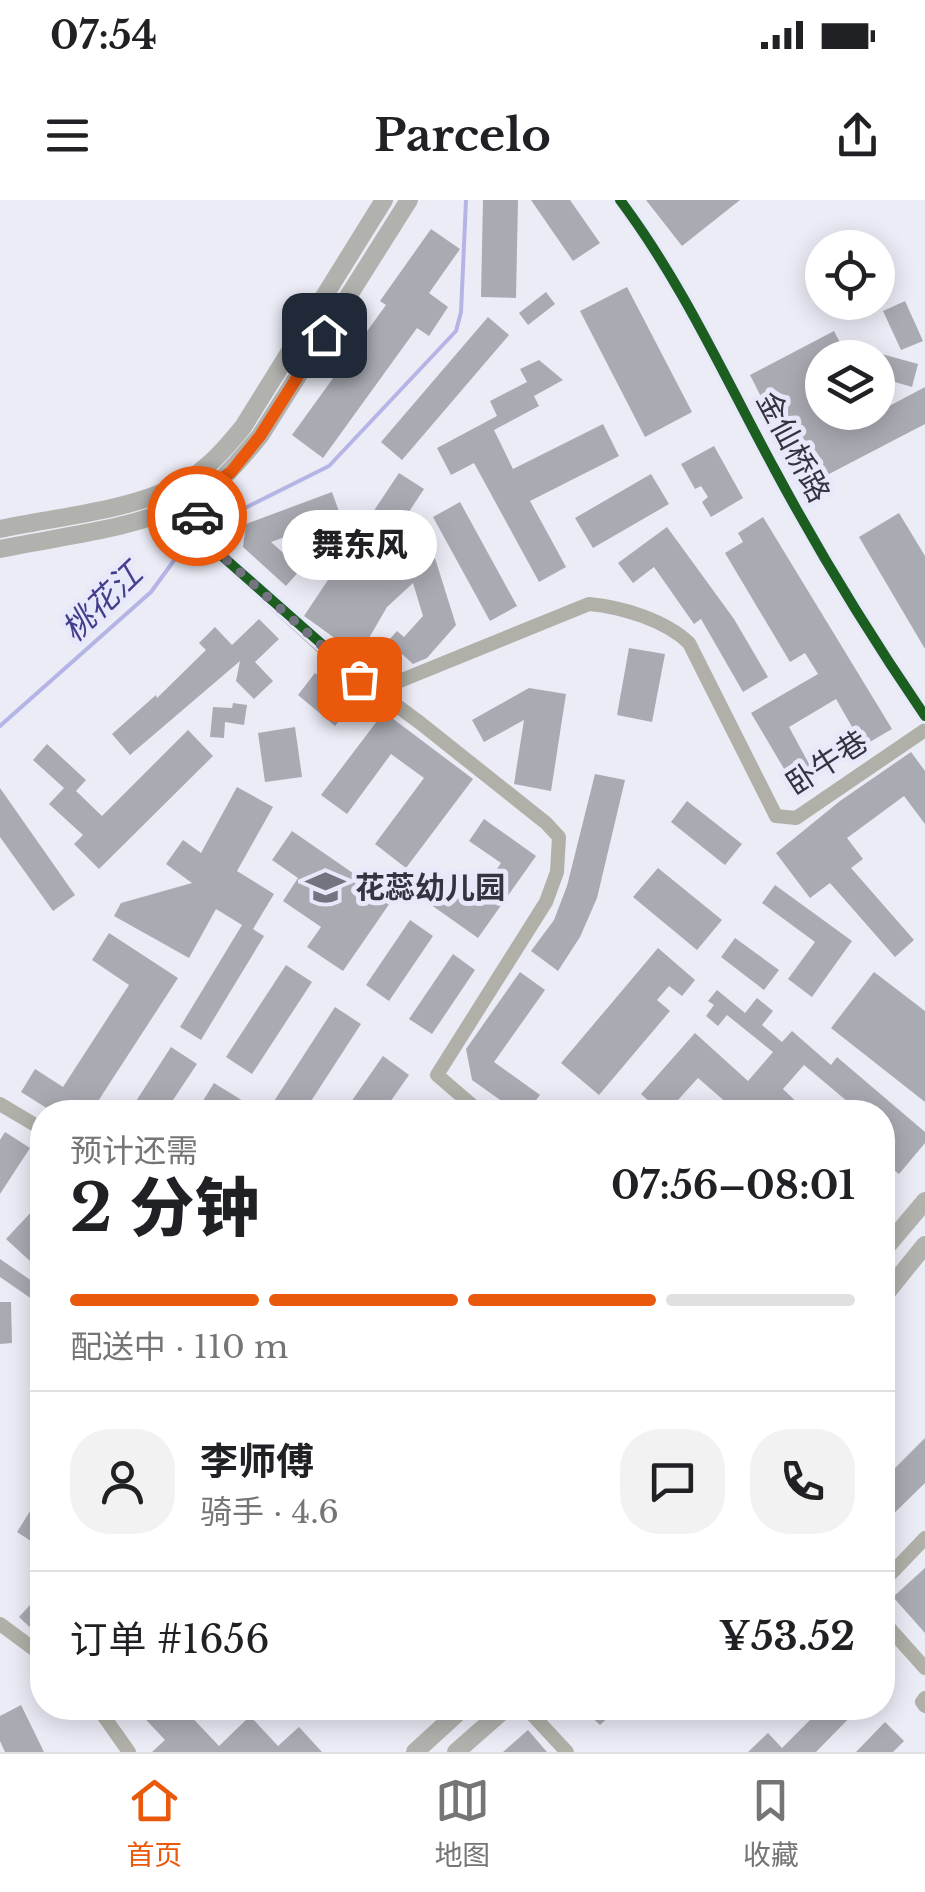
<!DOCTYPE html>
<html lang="zh">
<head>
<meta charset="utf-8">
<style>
  body { margin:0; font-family:"Libre Baskerville","Noto Sans SC",serif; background:#f2f2f2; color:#202124; height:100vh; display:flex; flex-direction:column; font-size:38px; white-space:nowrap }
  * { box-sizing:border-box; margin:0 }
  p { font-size:32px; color:#757577 }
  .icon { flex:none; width:55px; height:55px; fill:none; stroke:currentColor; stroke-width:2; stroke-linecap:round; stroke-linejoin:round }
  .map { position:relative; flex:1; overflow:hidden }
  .panel { position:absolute; left:30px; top:900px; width:865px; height:620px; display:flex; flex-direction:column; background:#fff; border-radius:40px; box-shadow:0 5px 25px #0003 }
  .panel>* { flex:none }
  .tools { position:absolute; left:805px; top:30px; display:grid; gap:20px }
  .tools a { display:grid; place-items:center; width:90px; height:90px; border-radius:50%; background:#fff; box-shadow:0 5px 25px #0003; font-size:50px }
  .pin { position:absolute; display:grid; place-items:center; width:85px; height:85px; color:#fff; margin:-42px; border-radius:20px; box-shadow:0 5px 15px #0006 }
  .courier { position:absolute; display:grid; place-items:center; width:100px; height:100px; margin:-50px; border:8px solid #ea580c; border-radius:50%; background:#fff; color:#222; box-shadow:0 2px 12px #0007 }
  .bubble { position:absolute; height:70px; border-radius:35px; background:#fff; box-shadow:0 5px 25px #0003; font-size:32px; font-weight:800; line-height:70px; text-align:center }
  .head em { font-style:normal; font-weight:800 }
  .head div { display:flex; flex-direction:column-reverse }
  .head { display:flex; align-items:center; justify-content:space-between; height:170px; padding:0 40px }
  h1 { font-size:65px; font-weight:800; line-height:75px }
  .bar { display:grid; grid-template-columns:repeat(4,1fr); gap:15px 10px; align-content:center; height:120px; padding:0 40px }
  .bar i { height:12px; border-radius:8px; background:#e0e0e0 }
  .bar .current { background:#ea580c }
  .bar p { grid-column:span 4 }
  .line { display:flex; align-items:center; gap:25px; padding:0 40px; border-top:2px solid #e0e0e0 }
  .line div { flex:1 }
  .round { display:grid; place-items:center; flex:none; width:105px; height:105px; border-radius:40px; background:#f2f2f2 }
  .status { display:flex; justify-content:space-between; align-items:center; height:70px; padding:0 50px; background:#fff; direction:ltr }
  .status svg { height:28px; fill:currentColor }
  header { display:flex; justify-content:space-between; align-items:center; height:130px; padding:0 40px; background:#fff; font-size:45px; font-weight:800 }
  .dock { display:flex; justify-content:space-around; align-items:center; height:140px; border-top:2px solid #e0e0e0; background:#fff; font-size:28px; color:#757577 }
  .dock a { display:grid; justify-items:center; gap:5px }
  .dock .current { color:#ea580c }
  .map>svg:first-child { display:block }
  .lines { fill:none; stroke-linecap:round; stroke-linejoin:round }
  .stream { stroke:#b4b5e6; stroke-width:4 }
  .building { fill:#aaaab3 }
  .minor { stroke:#b0b0a9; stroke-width:14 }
  .major { stroke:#b1b2ae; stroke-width:18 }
  .cycleway-casing { stroke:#e7e8fa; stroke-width:16 }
  .cycleway { stroke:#1b5e20; stroke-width:10 }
  .done { stroke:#73747f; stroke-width:10; stroke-dasharray:0 18 }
  .route { stroke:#ea580c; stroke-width:12 }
  .labels { text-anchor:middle; stroke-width:10; stroke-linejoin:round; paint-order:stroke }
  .street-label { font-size:30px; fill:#33343f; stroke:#e7e8fa }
  .poi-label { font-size:30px; font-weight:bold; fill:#33343f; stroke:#e7e8fa; text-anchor:start }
  .water-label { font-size:32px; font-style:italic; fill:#453e8c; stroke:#e7e8fa }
</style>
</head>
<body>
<div class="status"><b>07:54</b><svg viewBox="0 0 49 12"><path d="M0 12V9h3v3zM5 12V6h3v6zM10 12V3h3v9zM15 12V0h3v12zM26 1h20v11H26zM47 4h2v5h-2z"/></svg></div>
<header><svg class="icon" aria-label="menu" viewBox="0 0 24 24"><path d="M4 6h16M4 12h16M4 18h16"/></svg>Parcelo<svg class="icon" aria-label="share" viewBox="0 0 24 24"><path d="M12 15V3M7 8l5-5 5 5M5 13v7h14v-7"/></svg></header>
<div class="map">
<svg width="925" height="1552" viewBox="0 0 925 1552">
  <rect width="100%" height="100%" fill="#ebecf6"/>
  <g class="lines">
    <g class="stream">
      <path d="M210,328L225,318L329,266L456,131L461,112L466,0"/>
      <path d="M0,526L151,392L181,351L203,334"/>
    </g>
  </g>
  <g class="building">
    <path d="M483,0H518L516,98L481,97Z"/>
    <path d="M531,0H570L600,43L573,61Z"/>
    <path d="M646,0H740L682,46Z"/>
    <path d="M431,29L460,49L429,93L448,107L429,136L417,128L323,258L292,235L386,105L380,101Z"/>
    <path d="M627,87L692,212L645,237L580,111Z"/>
    <path d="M546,92L555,104L528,125L519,113Z"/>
    <path d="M905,101L923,141L901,150L883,111Z"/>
    <path d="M488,117L509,135L402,260L381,242Z"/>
    <path d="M834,131L848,158H822V212H878L925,187V224L806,286L750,175Z"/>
    <path d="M878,153L918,164L912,187L878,177Z"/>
    <path d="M539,160L563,180L534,196L539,206L494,230L513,269L603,224L619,256L530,301L566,367L539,382L474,263L451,275L437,248L497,216L490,201L527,182L520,169Z"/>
    <path d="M714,246L743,298L711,317L702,302L708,297L701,286L695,289L681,264Z"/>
    <path d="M399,273L424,289L381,354L393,368L434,355L456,425L427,458L413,464L402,454L378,478L364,468L397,431L404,437L423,416L413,383L387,407L355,462L333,442L336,439L304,416Z"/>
    <path d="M651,274L669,304L593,348L575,318Z"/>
    <path d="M332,292L341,317L271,342L301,369L286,386L243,347L246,324Z"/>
    <path d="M460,302L517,406L490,421L433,317Z"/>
    <path d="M899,313L925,356V449L859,337Z"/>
    <path d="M763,317L892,529L863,546L836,499L789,527L814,573L793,584L751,513L818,474L805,453L790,462L725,353L743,342L738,333Z"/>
    <path d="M667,327L734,419L768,477L743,492L701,419L694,424L654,367L633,383L618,363Z"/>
    <path d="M259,419L279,439L255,462L273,481L254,499L236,481L240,461L130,555L112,534L156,495L157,498L206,450L199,443L215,427L232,445Z"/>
    <path d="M629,448L665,454L652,522L617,515Z"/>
    <path d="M315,473L353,504L335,526L298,495Z"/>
    <path d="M529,488L566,494L551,591L514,584L524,520L484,542L472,520Z"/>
    <path d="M233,503L247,505L244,525L225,522L224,538L210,537L213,507L232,508Z"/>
    <path d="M384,512L473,579L406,668L375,644L424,578L391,554L347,614L321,595Z"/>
    <path d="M295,527L302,577L265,582L258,533Z"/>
    <path d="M188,530L213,556L99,669L74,644L83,635L49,604L64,588L33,560L47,544L86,580L76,591L102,616Z"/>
    <path d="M911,552L925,571V624L904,596L847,638L863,659L851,668L914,740L895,757L830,683L810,698L776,653L840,601Z"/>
    <path d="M595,574L625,580L597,698L580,737L558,771L531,751L554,720L567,686Z"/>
    <path d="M237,587L273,607L237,671L274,694L253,729L264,736L201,840L180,827L242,725L216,709L189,758L114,716L121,703L192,683L166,664L183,640L201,653Z"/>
    <path d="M0,588L75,695L53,711L0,637Z"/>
    <path d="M687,601L742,644L725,665L671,622Z"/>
    <path d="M484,619L536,656L478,738L427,702L445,677L476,699L501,663L469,641Z"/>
    <path d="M292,631L392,700L343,771L307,747L321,727L283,701L298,678L272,660Z"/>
    <path d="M658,668L722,720L697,750L633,697Z"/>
    <path d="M775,685L852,741L812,797L788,779L815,742L762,703Z"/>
    <path d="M410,720L433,736L389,801L366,785Z"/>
    <path d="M109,733L178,778L91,912H53L21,892L35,869L63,887L129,785L92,760Z"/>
    <path d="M735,738L779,770L764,790L721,757Z"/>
    <path d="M658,748L695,780L682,796L669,786L657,800L670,811L599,895L561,863Z"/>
    <path d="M453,754L475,770L432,834L409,819Z"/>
    <path d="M286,765L312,782L252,874L226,857Z"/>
    <path d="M520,772L545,790L494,862L540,895L527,912H517L472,880L466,849Z"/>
    <path d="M874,772L925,811V902L831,828Z"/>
    <path d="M717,790L745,813L757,798L773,811L762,825L782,842L792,831L831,865L837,857L925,932V943L899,974L882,961V912H860L804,865L783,889L807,912H721L728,904L698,878L667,912H649L654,906L641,894L695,833L748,881L773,852L727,815L718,826L706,816L714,805L708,801Z"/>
    <path d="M335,807L361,824L304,912H267Z"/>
    <path d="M171,847L197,864L165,912H129Z"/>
    <path d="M383,856L409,875L383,912H344Z"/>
    <path d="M214,883L261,912H196Z"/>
    <path d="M5,932L30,948L0,994V940Z"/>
    <path d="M34,1009L42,1017V1072L6,1039Z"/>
    <path d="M0,1059L42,1088V1106L0,1077Z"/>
    <path d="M0,1102H11L12,1143L0,1144Z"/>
    <path d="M925,1238V1283L882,1325V1281Z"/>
    <path d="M42,1292V1336L37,1345L17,1332Z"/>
    <path d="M925,1368V1433L893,1397Z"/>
    <path d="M42,1392V1424L35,1432L19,1417Z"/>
    <path d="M21,1505L44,1552H5L0,1541V1516Z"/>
    <path d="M135,1508H183L219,1546L250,1516L278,1546L299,1527L322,1552H152L165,1540Z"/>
    <path d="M582,1508H618L600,1525Z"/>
    <path d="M822,1508H859L816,1552H748L768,1533L782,1548Z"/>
    <path d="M885,1522L904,1541L893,1552H856Z"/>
    <path d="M528,1530L547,1552H503Z"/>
  </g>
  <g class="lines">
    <g class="minor">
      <path d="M620,0C683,84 725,178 775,270C820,354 871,437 925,516"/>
      <path d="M189,303L222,356L343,466L419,522L546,623L559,637L557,672L546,702L437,875L480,912"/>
      <path d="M375,491L589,404C622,407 665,420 689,443L776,616L796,618L925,530"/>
      <path d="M0,904L42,929"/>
      <path d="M882,1383L925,1338"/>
      <path d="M882,1420L925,1468"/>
      <path d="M0,1424L42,1455"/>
      <path d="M925,1498L922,1502L925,1506"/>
      <path d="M98,1508L129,1552"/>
      <path d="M526,1508L567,1552"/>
    </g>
    <g class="major">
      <path d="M0,329C56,317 130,311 181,284C207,270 225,249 243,227L384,0"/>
      <path d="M0,349C61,336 131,330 187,303C217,289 239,261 260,236L409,0"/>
      <path d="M882,1052L925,1001"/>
      <path d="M882,1098L925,1045"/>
      <path d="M415,1552L463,1508"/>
      <path d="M456,1552L506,1508"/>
    </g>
    <defs>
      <g id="cycleway">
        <path d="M620,0C683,84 725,178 775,270C820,354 871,437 925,516"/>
        <path d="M189,303L222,356L375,491"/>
      </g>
    </defs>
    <use href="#cycleway" class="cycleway-casing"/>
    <use href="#cycleway" class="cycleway"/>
  </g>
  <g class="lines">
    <path class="done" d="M197,316L222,356L359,479"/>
    <path class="route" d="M197,316L189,302L231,272L260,236L324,135"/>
  </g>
  <defs>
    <symbol id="school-bare" viewBox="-9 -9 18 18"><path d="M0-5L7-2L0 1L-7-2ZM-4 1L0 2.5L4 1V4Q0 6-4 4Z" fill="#73747f" stroke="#e7e8fa" stroke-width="2.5" paint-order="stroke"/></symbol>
  </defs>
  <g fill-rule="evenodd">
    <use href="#school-bare" x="298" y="660" width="55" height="55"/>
  </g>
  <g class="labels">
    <g class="street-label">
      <text transform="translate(793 247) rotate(62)" y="10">金仙桥路</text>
      <text transform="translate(827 563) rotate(-33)" y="10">卧牛巷</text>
    </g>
    <g class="poi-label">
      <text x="355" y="698">花蕊幼儿园</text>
    </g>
    <g class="water-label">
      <text transform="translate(102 402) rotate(-44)" y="11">桃花江</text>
    </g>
  </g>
</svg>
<div class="tools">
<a><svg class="icon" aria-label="locate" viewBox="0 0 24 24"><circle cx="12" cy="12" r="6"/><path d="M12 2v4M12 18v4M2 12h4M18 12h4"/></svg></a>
<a><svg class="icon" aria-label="layers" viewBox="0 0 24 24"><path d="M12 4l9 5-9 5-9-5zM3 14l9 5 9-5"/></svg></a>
</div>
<div class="pin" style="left:359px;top:479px;background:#ea580c"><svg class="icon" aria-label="bag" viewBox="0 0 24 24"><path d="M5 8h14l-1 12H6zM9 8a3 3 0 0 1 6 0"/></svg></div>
<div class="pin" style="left:324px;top:135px;background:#1f2937"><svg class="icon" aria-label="home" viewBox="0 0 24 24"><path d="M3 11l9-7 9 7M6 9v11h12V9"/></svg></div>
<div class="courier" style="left:197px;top:316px"><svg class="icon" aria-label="car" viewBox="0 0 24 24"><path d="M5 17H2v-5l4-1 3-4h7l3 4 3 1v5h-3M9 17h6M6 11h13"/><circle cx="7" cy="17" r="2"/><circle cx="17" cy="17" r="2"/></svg></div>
<div class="bubble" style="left:282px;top:310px;width:155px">舞东风</div>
<section class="panel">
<div class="head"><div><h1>2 分钟</h1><p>预计还需</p></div><em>07:56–08:01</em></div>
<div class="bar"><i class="current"></i><i class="current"></i><i class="current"></i><i></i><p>配送中 · 110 m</p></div>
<div class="line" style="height:180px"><a class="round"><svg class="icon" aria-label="person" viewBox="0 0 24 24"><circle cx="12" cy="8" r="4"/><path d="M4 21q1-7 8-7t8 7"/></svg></a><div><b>李师傅</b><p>骑手 · 4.6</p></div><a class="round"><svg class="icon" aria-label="chat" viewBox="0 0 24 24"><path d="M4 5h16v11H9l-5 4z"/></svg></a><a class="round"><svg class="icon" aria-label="phone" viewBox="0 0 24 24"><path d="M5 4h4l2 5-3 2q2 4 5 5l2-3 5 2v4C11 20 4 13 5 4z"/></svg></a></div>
<div class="line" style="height:130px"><div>订单 #1656</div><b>¥53.52</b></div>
</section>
</div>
<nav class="dock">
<a class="current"><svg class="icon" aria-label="home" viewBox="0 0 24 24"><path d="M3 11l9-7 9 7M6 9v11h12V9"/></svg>首页</a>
<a><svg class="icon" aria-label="map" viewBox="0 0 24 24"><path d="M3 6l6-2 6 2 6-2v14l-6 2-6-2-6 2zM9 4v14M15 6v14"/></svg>地图</a>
<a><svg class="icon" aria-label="saved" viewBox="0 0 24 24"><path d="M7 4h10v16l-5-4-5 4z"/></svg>收藏</a>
</nav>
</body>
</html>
